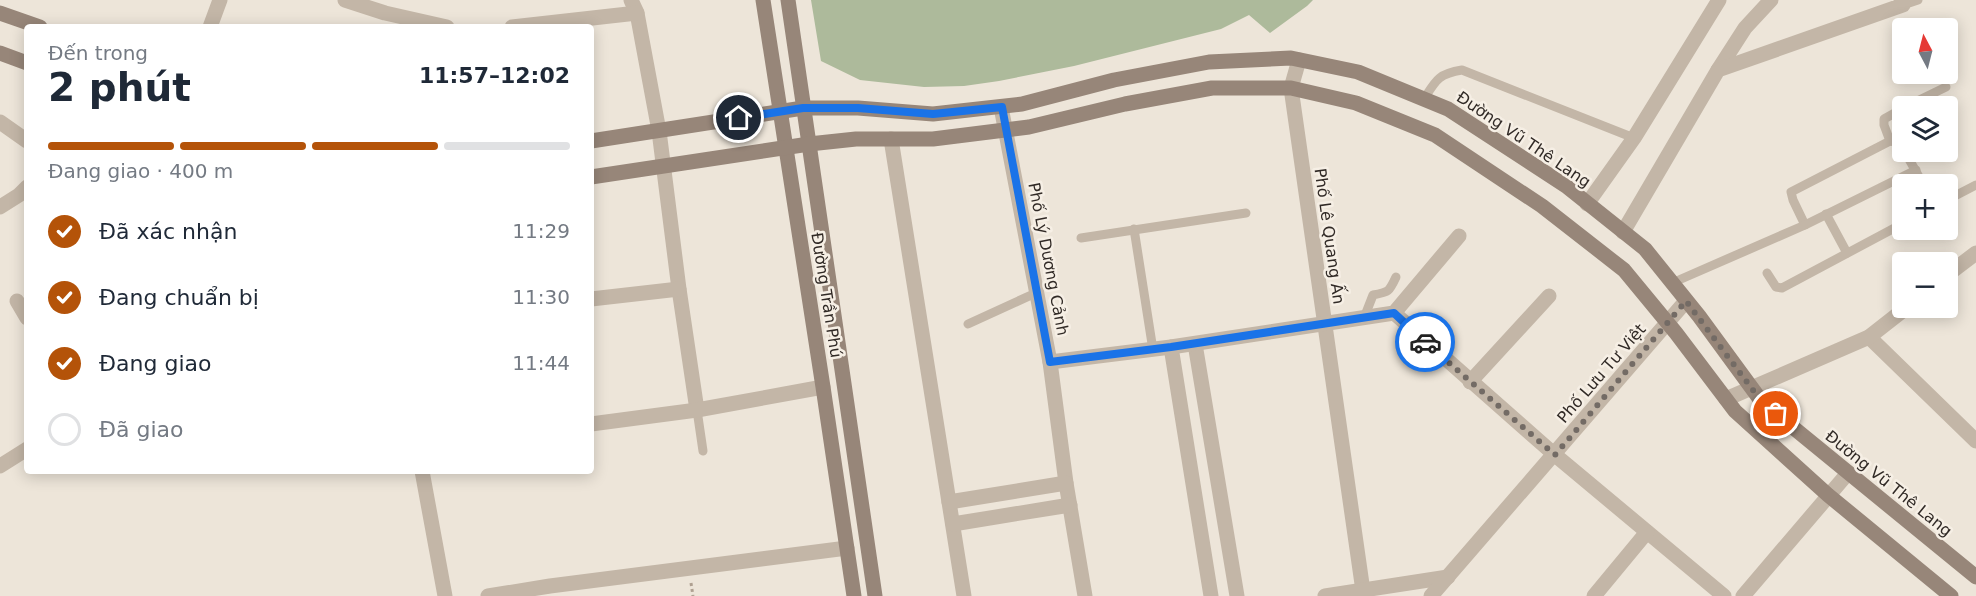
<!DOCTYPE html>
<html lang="vi">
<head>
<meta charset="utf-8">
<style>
  body { margin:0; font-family:"DejaVu Sans",sans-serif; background:#f2f2f3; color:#1f2937; height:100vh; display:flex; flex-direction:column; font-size:22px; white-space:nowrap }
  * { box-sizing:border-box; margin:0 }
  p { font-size:20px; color:#747a83 }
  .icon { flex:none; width:33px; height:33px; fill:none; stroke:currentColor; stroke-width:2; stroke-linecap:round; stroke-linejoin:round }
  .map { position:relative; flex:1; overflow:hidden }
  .side { position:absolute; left:24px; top:24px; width:570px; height:450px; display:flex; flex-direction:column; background:#fff; border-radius:6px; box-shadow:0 3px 15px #0003 }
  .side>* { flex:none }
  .needle { width:39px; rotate:353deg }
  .fabs { position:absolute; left:1892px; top:18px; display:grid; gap:12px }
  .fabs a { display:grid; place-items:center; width:66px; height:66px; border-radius:6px; background:#fff; box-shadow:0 3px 15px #0003; font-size:30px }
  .pin { position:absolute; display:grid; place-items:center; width:51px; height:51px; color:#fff; margin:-26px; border:3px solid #fff; border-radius:50%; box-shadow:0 2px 6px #0007 }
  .courier { position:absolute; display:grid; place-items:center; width:60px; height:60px; margin:-30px; border:4px solid #1a73e8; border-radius:50%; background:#fff; color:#222; box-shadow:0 2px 8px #0007 }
  .overview em { font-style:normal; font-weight:600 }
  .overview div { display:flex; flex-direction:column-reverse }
  .overview { display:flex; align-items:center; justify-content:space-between; height:102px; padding:0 24px }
  h1 { font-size:39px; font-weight:600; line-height:45px }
  .bar { display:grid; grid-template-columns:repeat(4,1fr); gap:9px 6px; align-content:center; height:72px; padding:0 24px }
  .bar i { height:8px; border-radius:4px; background:#e0e1e3 }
  .bar .current { background:#b45309 }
  .bar p { grid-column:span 4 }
  ol { padding:0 24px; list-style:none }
  li { display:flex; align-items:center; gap:18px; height:66px }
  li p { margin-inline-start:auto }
  li .icon { padding:6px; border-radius:50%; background:#b45309; color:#fff; stroke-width:4 }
  li:last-child { color:#747a83 }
  li i { width:33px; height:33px; border:3px solid #e0e1e3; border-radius:50% }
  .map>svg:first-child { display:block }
  .pitch { fill:#adba9b }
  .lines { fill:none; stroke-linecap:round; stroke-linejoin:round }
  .path { stroke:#afa091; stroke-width:3; stroke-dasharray:3 3; stroke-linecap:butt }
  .lane { stroke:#c3b6a7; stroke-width:9 }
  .street { stroke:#c3b6a7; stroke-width:15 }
  .secondary { stroke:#978679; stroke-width:15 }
  .done { stroke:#736b65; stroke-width:6; stroke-dasharray:0 10.8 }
  .route { stroke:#1a73e8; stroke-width:8 }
  .labels { text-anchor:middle; stroke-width:5; stroke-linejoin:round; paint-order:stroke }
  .street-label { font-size:16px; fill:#312a26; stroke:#f6efe5 }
</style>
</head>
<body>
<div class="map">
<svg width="1976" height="596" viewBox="0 0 1976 596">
  <rect width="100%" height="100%" fill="#ede5d9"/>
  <path class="pitch" d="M811,0H1313L1307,6L1270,33L1249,15L1221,29L1074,66L999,81L964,86L924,87L860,80L821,61Z"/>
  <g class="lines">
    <path class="path" d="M691,583L693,596"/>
    <g class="lane">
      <path d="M1903,5L1918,0"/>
      <path d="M1424,99C1436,80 1438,74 1462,70L1634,138"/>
      <path d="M1907,106L1946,87"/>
      <path d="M1890,141L1884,125V119L1902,109"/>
      <path d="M1905,152L1923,184"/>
      <path d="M1947,200L1976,185"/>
      <path d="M1826,214L1847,253"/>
      <path d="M1805,225L1793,200L1791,192L1890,141L1896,142L1902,147"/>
      <path d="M1134,229L1153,350"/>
      <path d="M1081,238L1246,213"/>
      <path d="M1767,273L1776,287L1782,288L1902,224"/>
      <path d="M1672,283L1805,225L1916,170"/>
      <path d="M1364,318L1373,295C1389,292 1389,292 1396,277"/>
      <path d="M968,324L1038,292"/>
      <path d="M697,410L703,451"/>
    </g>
    <g class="street">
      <path d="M345,0L385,13L447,27"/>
      <path d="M631,0L637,13L659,131L679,289L697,410"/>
      <path d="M210,27L220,0"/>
      <path d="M512,27L637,13"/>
      <path d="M1299,60L1291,88L1363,591L1362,596"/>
      <path d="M1718,70L1745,28L1771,0"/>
      <path d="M1001,107L1050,362L1066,483L1085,596"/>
      <path d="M0,122L27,141"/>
      <path d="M891,139L964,596"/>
      <path d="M1587,204L1634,138L1719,0"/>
      <path d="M0,207L19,195L27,187"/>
      <path d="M1623,232L1718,70L1903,5L1901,0"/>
      <path d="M1947,275L1976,253"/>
      <path d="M591,299L679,289"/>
      <path d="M17,301L27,318"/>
      <path d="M1394,313L1555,455L1724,596"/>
      <path d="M1869,337L1976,441"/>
      <path d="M1195,344L1237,596"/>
      <path d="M1171,347L1211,596"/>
      <path d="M1050,362L1171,347L1394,313L1459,236"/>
      <path d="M1470,382L1549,296"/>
      <path d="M1726,399L1869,337L1906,308"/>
      <path d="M591,424L697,410L823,387"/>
      <path d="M0,466L27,449"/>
      <path d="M422,471L445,596"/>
      <path d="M949,502L1066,483"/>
      <path d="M953,524L1070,505"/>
      <path d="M488,596L550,586L847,548"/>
      <path d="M1325,596L1448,577"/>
      <path d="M1431,596L1686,301"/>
      <path d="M1594,596L1647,532"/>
      <path d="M1743,596L1848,473"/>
    </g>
    <g class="secondary">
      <path d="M763,0L823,387L854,596"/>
      <path d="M788,0L875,596"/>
      <path d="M0,13L40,27"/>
      <path d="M0,53L27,63"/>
      <path d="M591,141L803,108H858L933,114L1022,104L1114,80L1209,62L1291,58L1358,72L1448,109L1566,186L1645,249L1699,316L1762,402L1976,577"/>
      <path d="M591,177L809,144L856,139H933L1029,127L1125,104L1212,88H1291L1356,103L1435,135L1542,206L1624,270L1676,333L1735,411L1828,495L1951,596"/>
    </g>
  </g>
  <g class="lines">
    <path class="done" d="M1425,342L1555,455L1686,301L1762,402L1776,414"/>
    <path class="route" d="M739,118L803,108H858L933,114L1002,107L1050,362L1171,347L1394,313L1425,342"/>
  </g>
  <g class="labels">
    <g class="street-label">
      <text transform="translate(1524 139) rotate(34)" y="6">Đường Vũ Thê Lang</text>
      <text transform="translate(1330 236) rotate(82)" y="6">Phố Lê Quang Ấn</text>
      <text transform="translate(1049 259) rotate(79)" y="6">Phố Lý Dương Cảnh</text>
      <text transform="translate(827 295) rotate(81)" y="6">Đường Trần Phú</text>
      <text transform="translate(1601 373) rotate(-49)" y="6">Phố Lưu Tư Việt</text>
      <text transform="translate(1889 483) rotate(39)" y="6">Đường Vũ Thê Lang</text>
    </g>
  </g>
</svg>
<div class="fabs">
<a><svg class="needle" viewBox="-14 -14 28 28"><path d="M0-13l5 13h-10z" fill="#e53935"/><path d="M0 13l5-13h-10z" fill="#747a83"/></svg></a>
<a><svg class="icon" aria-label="layers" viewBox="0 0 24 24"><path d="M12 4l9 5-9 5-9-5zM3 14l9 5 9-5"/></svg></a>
<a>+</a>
<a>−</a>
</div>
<div class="pin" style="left:1776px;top:414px;background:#ea580c"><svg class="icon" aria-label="bag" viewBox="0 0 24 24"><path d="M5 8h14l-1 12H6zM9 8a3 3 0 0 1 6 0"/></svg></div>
<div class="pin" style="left:739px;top:118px;background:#1f2937"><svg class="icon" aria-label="home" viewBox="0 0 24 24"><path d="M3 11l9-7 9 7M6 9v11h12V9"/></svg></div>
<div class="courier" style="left:1425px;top:342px"><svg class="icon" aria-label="car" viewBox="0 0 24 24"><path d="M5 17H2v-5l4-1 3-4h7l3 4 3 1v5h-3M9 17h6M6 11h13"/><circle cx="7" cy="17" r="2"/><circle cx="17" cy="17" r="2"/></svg></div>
<section class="side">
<div class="overview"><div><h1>2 phút</h1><p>Đến trong</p></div><em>11:57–12:02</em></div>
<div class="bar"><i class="current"></i><i class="current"></i><i class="current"></i><i></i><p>Đang giao · 400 m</p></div>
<ol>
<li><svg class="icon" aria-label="check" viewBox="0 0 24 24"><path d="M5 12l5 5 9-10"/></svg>Đã xác nhận<p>11:29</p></li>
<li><svg class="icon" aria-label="check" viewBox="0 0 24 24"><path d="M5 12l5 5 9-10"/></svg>Đang chuẩn bị<p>11:30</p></li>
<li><svg class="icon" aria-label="check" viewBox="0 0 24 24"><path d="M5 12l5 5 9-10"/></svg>Đang giao<p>11:44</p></li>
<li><i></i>Đã giao</li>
</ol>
</section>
</div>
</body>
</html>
